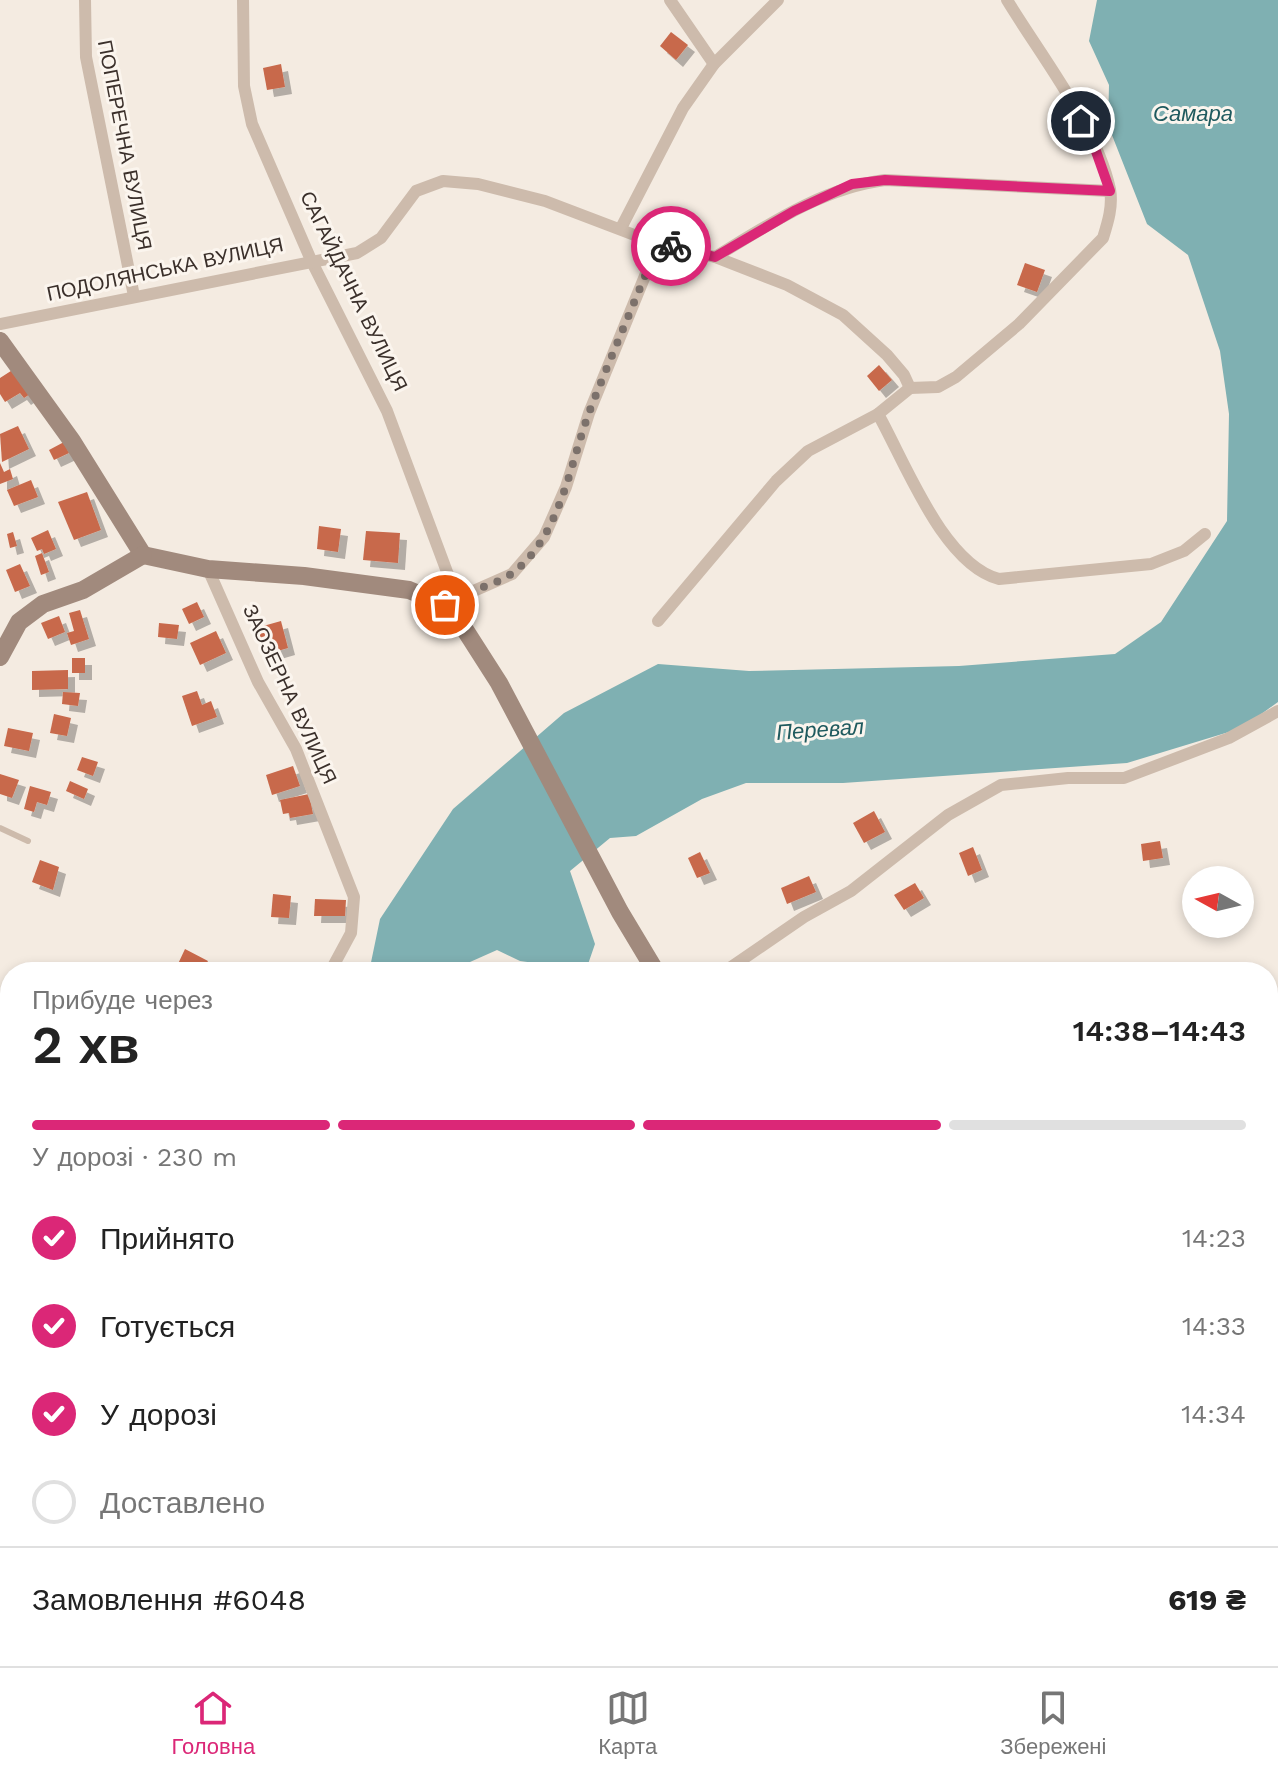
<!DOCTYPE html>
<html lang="uk">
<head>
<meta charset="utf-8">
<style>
  body { margin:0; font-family:"Work Sans",sans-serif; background:#f6f6f6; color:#222; height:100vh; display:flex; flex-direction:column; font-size:30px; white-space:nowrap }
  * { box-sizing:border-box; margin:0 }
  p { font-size:26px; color:#767676 }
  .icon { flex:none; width:44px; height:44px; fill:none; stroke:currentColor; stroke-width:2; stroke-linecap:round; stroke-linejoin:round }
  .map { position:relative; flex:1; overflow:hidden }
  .details { position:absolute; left:0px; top:962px; width:1278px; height:704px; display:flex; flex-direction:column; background:#fff; border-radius:32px 32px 0 0; box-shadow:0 4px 12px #0003 }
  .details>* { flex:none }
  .needle { width:52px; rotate:278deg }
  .controls { position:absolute; left:1182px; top:866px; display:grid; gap:16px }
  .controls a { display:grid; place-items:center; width:72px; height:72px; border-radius:50%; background:#fff; box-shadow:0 4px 12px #0003; font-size:40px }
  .pin { position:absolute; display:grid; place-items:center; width:68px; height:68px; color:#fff; margin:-34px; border:4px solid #fff; border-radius:50%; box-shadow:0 2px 8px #0007 }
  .courier { position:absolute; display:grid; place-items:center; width:80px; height:80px; margin:-40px; border:6px solid #db2777; border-radius:50%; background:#fff; color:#222; box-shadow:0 2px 10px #0007 }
  .head em { font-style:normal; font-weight:600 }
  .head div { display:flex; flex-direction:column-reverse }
  .head { display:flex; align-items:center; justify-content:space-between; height:136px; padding:0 32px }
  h1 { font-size:52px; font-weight:600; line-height:60px }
  .bar { display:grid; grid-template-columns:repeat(4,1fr); gap:12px 8px; align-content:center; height:96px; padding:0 32px }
  .bar i { height:10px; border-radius:6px; background:#e0e0e0 }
  .bar .selected { background:#db2777 }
  .bar p { grid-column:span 4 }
  .line { display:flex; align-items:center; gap:20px; padding:0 32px; border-top:2px solid #e0e0e0 }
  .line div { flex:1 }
  ol { padding:0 32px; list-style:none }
  li { display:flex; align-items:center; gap:24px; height:88px }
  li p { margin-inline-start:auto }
  li .icon { padding:8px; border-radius:50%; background:#db2777; color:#fff; stroke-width:4 }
  li:last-child { color:#767676 }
  li i { width:44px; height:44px; border:4px solid #e0e0e0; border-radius:50% }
  .tab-bar { display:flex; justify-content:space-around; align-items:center; height:112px; border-top:2px solid #e0e0e0; background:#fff; font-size:22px; color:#767676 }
  .tab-bar a { display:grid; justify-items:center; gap:4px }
  .tab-bar .selected { color:#db2777 }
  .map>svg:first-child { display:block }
  .water { fill:#7fb0b2 }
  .building { fill:#c8694b; filter:url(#shadow) }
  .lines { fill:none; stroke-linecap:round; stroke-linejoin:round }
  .lane { stroke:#cdbbac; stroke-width:6 }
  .street { stroke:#cdbbac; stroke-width:12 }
  .secondary { stroke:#a18a7d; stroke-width:18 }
  .done { stroke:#7c716b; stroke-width:8; stroke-dasharray:0 14.4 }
  .route { stroke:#db2777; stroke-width:10 }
  .labels { text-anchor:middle; stroke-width:6; stroke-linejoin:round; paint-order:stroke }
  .street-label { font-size:20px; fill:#3b302b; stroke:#fbf5ee }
  .water-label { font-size:22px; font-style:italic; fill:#1f5a5e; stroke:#fbf5ee }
</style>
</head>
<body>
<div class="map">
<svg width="1278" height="1666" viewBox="0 0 1278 1666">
  <defs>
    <filter id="shadow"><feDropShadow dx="7" dy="7" stdDeviation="0" flood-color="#0004"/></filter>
  </defs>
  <rect width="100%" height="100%" fill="#f4ebe1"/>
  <g class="water">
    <path d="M1097,0H1278V702L1242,728L1127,763L843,783H746L702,799L636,836L610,838L570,871L595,944L586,970L520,961L497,950L470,962L468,972H369L380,919L453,809L564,713L658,664L749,671L959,666L1115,654L1161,622L1227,521L1229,414L1220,351L1188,255L1147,224L1108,125L1109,85L1089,41Z"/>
    <path d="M10,994V1082L0,1101V995Z"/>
    <path d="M185,1656H363L352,1664L332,1666H173Z"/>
  </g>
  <g class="building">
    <path d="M671,32L688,45L676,60L660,46Z"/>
    <path d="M281,64L285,87L267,90L263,68Z"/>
    <path d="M1025,263L1045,270L1037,292L1017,285Z"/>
    <path d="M879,365L892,380L879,391L867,376Z"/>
    <path d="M14,369L30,394L24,398L20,393L5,402L0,394V378Z"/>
    <path d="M18,426L29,449L2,462L0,434Z"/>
    <path d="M64,442L69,453L54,460L49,450Z"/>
    <path d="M0,463L4,472L10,469L13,479L0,484Z"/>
    <path d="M31,480L38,497L14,506L7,490Z"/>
    <path d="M87,492L101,530L74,540L58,502Z"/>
    <path d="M319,526L341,529L338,552L317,549Z"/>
    <path d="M48,530L56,549L44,554L42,549L37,551L31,538Z"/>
    <path d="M366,531L400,533L398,563L363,560Z"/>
    <path d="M13,532L17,546L10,548L7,534Z"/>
    <path d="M42,553L49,572L41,575L35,556Z"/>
    <path d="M20,564L30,586L15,592L6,570Z"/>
    <path d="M197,602L204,617L189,624L182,609Z"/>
    <path d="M80,610L89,639L71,645L67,633L74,631L69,613Z"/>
    <path d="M59,616L65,632L48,639L41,623Z"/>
    <path d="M281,621L288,648L264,655L256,628Z"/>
    <path d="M159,623L179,625L177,639L158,637Z"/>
    <path d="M216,631L226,653L200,665L190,643Z"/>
    <rect x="72" y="658" width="13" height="15"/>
    <path d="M68,670V689L32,690V671Z"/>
    <path d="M197,691L202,705L211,701L217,717L192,726L182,696Z"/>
    <path d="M63,692L80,693L78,706L62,704Z"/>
    <path d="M54,714L71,718L67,736L50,733Z"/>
    <path d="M8,728L33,733L29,751L4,746Z"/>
    <path d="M82,757L98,762L93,776L77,770Z"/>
    <path d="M293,766L300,786L272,795L266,775Z"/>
    <path d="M0,774L19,780L12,798L0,794Z"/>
    <path d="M70,781L88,789L84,799L66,791Z"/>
    <path d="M30,786L51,792L47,805L37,802L34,812L24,809Z"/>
    <path d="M309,794L313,814L290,818L289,813L283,814L280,800Z"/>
    <path d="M874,811L885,832L864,843L853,823Z"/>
    <path d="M1160,841L1163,858L1143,861L1141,844Z"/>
    <path d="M973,847L982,870L968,876L959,853Z"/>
    <path d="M700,852L710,873L697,878L688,858Z"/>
    <path d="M40,860L59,867L53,890L32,882Z"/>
    <path d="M809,876L816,892L787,904L781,888Z"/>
    <path d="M915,883L924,898L904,910L894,895Z"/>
    <path d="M273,894L291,896L289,918L271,917Z"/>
    <path d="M315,899L346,900L345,916H314Z"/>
    <path d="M185,949L208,961L202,972H178L180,967L177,966Z"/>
    <path d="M289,964L302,972H284Z"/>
    <path d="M4,1424L10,1426V1451L0,1447Z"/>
    <path d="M0,1460L5,1465L0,1479Z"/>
  </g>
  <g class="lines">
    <path class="lane" d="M0,828L28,841"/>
    <g class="street">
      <path d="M85,0L86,57L134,296"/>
      <path d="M243,0L244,86L252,124L311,260L387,411L456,596"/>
      <path d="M670,0L714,64"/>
      <path d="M621,228L683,108L714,64L778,0"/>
      <path d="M715,257C768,225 822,188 885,180L1110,191"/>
      <path d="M0,324L357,253L381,238L416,191L443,181L478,184L545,201L658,244L715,257L787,285L843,315L887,355L904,375L910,388"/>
      <path d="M910,388L938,387L956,377L1019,324L1103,238C1108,222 1113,206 1110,189C1096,125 1041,56 1007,0"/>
      <path d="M878,414C906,464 943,564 999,579L1151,564L1184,551L1205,534"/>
      <path d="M208,569L258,682L296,749L354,897L351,933L330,972"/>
      <path d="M451,601L512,574L544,537L566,487L589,413L658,244"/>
      <path d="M658,621L776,481L808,451L878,414L910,388"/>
      <path d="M724,972L804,917L851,891L948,815L1001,785L1068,778H1124L1229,738L1278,711"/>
      <path d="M1268,1096L1278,1095"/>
      <path d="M0,1412L10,1416"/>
      <path d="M0,1643L10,1629"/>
      <path d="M792,1656L793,1666"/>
      <path d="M504,1666L513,1656"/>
    </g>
    <g class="secondary">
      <path d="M0,341L72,441L143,555"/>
      <path d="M143,555L208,569L304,576L409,590L445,605L460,622L499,683L620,912L656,972"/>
      <path d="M0,657L19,622L43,604L83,590L143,555"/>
      <path d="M1268,1377L1278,1384"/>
    </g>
  </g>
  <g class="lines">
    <path class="done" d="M445,605C465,589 491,588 511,574C561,538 570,462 590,410C612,354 636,299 658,244L671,246"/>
    <path class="route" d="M671,246L715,257L794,211L852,184L885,180L1110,191L1092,140L1081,121"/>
  </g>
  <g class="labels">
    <g class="street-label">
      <text transform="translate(125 145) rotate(79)" y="7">ПОПЕРЕЧНА ВУЛИЦЯ</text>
      <text transform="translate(165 269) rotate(-12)" y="7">ПОДОЛЯНСЬКА ВУЛИЦЯ</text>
      <text transform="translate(354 291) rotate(64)" y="7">САГАЙДАЧНА ВУЛИЦЯ</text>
      <text transform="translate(290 694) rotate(65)" y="7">ЗАОЗЕРНА ВУЛИЦЯ</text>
    </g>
    <g class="water-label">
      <text x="1193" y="121">Самара</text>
      <text transform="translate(820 729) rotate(-4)" y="8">Перевал</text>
    </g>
  </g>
</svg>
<div class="controls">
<a><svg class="needle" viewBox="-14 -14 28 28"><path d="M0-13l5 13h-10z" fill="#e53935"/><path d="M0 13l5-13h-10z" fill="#767676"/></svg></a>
</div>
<div class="pin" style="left:445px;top:605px;background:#ea580c"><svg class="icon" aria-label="bag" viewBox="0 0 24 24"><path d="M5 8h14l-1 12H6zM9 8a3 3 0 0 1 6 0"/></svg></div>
<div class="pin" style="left:1081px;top:121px;background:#1f2937"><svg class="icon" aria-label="home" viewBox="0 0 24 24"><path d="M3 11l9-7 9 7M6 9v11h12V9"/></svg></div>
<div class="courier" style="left:671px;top:246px"><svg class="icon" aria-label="bike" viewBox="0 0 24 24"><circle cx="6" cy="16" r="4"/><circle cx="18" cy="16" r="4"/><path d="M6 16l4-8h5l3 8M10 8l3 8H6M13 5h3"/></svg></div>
<section class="details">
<div class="head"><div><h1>2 хв</h1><p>Прибуде через</p></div><em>14:38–14:43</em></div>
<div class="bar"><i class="selected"></i><i class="selected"></i><i class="selected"></i><i></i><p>У дорозі · 230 m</p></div>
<ol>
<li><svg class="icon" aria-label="check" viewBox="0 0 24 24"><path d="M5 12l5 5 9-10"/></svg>Прийнято<p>14:23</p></li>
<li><svg class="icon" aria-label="check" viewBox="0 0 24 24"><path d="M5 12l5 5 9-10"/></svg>Готується<p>14:33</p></li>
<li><svg class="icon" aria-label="check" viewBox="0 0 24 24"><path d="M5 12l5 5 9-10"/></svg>У дорозі<p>14:34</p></li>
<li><i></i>Доставлено</li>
</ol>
<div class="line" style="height:104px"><div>Замовлення #6048</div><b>619 ₴</b></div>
</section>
</div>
<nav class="tab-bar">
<a class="selected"><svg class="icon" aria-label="home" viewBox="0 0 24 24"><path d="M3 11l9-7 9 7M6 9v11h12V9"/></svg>Головна</a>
<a><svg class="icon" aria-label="map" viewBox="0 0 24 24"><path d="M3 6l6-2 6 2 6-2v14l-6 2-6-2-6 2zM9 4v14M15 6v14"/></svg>Карта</a>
<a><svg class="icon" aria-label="saved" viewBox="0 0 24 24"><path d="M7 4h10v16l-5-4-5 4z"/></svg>Збережені</a>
</nav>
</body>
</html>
